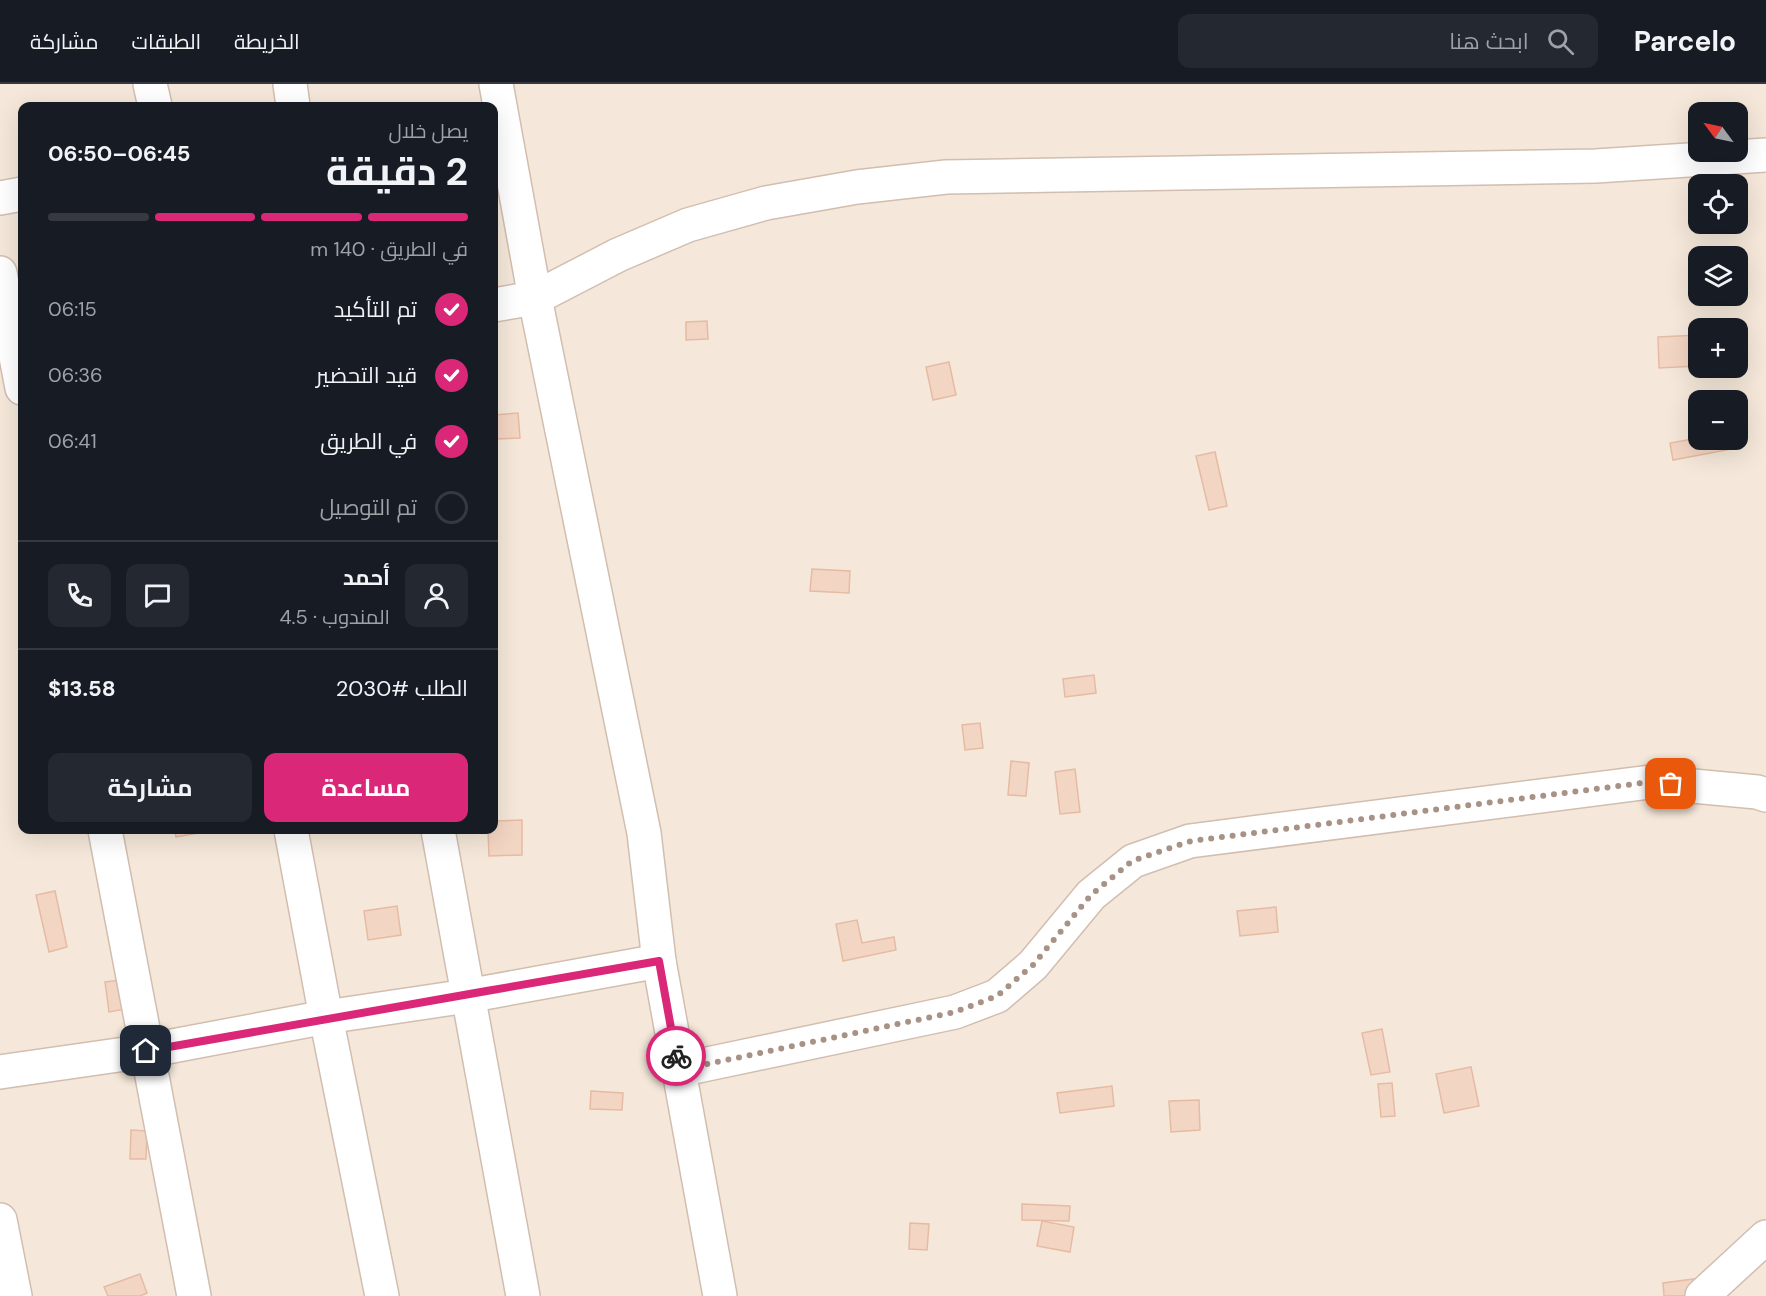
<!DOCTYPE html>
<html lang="ar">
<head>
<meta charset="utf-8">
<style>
  body { margin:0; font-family:"DM Sans",Cairo,sans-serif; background:#242831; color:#f1f3f6; direction:rtl; height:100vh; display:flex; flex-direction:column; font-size:22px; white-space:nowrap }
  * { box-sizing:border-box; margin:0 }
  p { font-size:20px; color:#9ea1a6 }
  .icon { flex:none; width:33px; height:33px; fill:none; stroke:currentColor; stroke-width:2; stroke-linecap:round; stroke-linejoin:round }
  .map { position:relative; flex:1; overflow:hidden; direction:ltr }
  .side { position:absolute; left:18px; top:18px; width:480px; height:732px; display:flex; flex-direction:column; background:#171b24; border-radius:12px; box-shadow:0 6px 24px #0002; direction:rtl }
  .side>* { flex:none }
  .needle { width:39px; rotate:303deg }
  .fabs { position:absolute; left:1688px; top:18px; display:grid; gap:12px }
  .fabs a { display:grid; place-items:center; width:60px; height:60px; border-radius:12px; background:#171b24; box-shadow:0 6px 24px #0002; font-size:30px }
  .pin { position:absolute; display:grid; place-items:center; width:51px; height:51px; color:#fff; margin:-26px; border-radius:12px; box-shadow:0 3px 9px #0006 }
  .courier { position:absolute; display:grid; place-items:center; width:60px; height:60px; margin:-30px; border:4px solid #db2777; border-radius:50%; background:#fff; color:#222; box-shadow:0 2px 8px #0007 }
  .headline em { font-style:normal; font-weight:700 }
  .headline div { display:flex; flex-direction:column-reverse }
  .headline { display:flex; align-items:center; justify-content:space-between; height:102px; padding:0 30px }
  h1 { font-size:39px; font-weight:700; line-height:45px }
  .bar { display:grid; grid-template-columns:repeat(4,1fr); gap:9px 6px; align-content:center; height:72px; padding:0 30px }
  .bar i { height:8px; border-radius:4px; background:#363941 }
  .bar .on { background:#db2777 }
  .bar p { grid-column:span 4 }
  .line { display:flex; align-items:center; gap:15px; padding:0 30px; border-top:2px solid #363941 }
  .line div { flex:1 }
  .round { display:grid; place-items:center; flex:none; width:63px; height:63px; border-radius:12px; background:#242831 }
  ol { padding:0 30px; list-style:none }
  li { display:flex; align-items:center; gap:18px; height:66px }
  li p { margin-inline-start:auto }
  li .icon { padding:6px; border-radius:50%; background:#db2777; color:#fff; stroke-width:4 }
  li:last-child { color:#9ea1a6 }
  li i { width:33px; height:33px; border:3px solid #363941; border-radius:50% }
  .cta { display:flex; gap:12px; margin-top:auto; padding:12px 30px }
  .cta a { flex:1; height:69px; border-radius:12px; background:#db2777; color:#fff; font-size:24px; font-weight:700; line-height:69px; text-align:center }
  .cta a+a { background:#242831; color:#f1f3f6 }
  header { display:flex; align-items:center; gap:36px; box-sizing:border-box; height:84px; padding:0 30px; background:#171b24; border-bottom:2px solid #363941 }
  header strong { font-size:28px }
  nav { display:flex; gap:33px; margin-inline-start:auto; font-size:21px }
  .search { width:420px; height:54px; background:#242831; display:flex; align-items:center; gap:15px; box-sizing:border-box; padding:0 21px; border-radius:12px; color:#9ea1a6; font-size:22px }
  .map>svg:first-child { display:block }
  .residential { fill:#f5e8da; fill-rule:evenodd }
  .building { fill:#f3d5c3; stroke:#e6bba3; stroke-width:1.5 }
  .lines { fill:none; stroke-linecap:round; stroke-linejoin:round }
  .minor-casing { stroke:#d1beb0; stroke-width:36 }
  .minor { stroke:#fff; stroke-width:33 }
  .done { stroke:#a89285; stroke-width:6; stroke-dasharray:0 10.8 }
  .route { stroke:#db2777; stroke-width:8 }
</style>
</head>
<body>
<header>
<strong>Parcelo</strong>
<div class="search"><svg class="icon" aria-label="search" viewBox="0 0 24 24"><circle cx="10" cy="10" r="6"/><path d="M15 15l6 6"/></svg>ابحث هنا</div>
<nav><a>الخريطة</a><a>الطبقات</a><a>مشاركة</a></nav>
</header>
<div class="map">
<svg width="1766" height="1212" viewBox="0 0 1766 1212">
  <rect width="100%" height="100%" fill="#fdf6ec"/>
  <path class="residential" d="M0,0H1766V1212H0ZM22,22H494V746H22ZM1698,28H1737V68H1698ZM1698,100H1737V140H1698ZM1698,172H1737V212H1698ZM1698,244H1737V284H1698ZM1698,316H1737V356H1698Z"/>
  <g class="building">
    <path d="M707,237L708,255L686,256V238Z"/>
    <path d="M1698,251V282L1659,284L1658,253Z"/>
    <path d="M949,278L956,311L933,316L926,283Z"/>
    <path d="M518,329L520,354L494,355V331Z"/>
    <path d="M1698,354L1736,356L1737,364L1673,376L1670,359Z"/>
    <path d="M1215,368L1227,422L1209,426L1196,372Z"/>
    <path d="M812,485L850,487L849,509L810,507Z"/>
    <path d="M1094,591L1096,609L1065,613L1063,595Z"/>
    <path d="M980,639L983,664L965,666L962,641Z"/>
    <path d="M1011,677L1029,679L1026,712L1008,711Z"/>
    <path d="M1075,685L1080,728L1060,730L1055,688Z"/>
    <path d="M522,736V771L489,772L488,746H494V737Z"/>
    <path d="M175,746H198L199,749L176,753Z"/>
    <path d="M55,807L67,863L49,868L36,811Z"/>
    <path d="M397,822L401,851L368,856L364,827Z"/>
    <path d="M1276,823L1278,848L1240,852L1237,827Z"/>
    <path d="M857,836L862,859L894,853L896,866L843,877L836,840Z"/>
    <path d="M121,896L126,925L109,928L105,898Z"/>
    <path d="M1382,945L1390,988L1371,991L1362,949Z"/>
    <path d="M1471,983L1479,1022L1444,1029L1436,990Z"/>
    <path d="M1392,999L1395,1032L1381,1033L1378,1000Z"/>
    <path d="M1112,1002L1114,1022L1060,1029L1057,1009Z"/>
    <path d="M591,1007L623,1009L622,1026L590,1025Z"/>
    <path d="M1199,1016L1200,1046L1171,1048L1169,1017Z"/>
    <path d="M131,1046L147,1047L146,1075H130Z"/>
    <path d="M1022,1120L1070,1122L1069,1137L1022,1136Z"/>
    <path d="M1042,1137L1074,1143L1070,1168L1037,1162Z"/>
    <path d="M910,1139L929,1140L927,1166L909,1165Z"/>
    <path d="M140,1190L147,1209L140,1212H108L104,1203Z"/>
    <path d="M1701,1194L1687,1212H1664L1663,1199Z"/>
  </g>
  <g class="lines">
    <defs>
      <g id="minor">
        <path d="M150,0L155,22"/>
        <path d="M290,0L293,22"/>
        <path d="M496,0L535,214L644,749L659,877L720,1212"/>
        <path d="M0,114L22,110"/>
        <path d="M0,189L22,304"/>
        <path d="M494,221L535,214L618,171L688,141L766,119L857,103L946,93L1596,82L1766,71"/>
        <path d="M105,746L194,1212"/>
        <path d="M291,746L326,933L382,1212"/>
        <path d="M438,746L523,1212"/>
        <path d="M679,986L955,928L997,912L1033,881L1091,811L1133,777L1190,757L1650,698L1757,708L1766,711"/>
        <path d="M0,988L146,967L326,933L467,912L659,877"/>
        <path d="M0,1136L15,1212"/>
        <path d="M1702,1212L1766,1153"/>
      </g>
    </defs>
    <use href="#minor" class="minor-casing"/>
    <use href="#minor" class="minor"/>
  </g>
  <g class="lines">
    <path class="done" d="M676,972L679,986L955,928L997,912L1033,881L1091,811L1132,777L1191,757L1650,698L1671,700"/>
    <path class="route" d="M146,967C317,936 488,907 659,877L676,972"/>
  </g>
</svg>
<div class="fabs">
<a><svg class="needle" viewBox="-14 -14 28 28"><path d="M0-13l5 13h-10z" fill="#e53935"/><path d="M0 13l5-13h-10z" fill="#9ea1a6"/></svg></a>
<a><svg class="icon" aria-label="locate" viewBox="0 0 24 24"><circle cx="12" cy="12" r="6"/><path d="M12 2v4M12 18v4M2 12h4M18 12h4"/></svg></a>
<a><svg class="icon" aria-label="layers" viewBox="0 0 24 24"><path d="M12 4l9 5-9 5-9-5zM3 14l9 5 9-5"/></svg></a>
<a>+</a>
<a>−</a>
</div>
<div class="pin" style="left:1671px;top:700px;background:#ea580c"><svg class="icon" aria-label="bag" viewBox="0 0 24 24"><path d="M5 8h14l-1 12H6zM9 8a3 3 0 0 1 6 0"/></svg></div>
<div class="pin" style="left:146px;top:967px;background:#1f2937"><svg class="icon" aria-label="home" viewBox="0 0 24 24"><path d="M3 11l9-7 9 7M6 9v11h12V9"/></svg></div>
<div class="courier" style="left:676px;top:972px"><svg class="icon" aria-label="bike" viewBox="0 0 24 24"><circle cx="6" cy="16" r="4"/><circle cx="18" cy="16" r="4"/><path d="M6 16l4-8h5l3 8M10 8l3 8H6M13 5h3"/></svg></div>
<section class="side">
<div class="headline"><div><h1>2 دقيقة</h1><p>يصل خلال</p></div><em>06:45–06:50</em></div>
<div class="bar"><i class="on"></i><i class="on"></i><i class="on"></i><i></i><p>في الطريق · 140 m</p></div>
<ol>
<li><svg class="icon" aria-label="check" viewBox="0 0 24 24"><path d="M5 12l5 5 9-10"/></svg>تم التأكيد<p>06:15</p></li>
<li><svg class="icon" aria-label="check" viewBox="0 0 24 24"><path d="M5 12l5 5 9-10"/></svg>قيد التحضير<p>06:36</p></li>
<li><svg class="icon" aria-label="check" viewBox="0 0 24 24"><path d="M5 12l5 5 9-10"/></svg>في الطريق<p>06:41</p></li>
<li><i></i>تم التوصيل</li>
</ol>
<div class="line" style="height:108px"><a class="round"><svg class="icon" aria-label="person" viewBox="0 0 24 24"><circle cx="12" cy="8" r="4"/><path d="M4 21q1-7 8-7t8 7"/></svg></a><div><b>أحمد</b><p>المندوب · 4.5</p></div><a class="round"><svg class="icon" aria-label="chat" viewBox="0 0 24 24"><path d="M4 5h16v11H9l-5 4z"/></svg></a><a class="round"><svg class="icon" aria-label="phone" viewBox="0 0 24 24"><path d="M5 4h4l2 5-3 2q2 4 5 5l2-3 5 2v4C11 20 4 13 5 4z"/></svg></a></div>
<div class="line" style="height:78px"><div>الطلب #2030</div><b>$13.58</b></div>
<div class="cta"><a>مساعدة</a><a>مشاركة</a></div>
</section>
</div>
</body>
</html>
